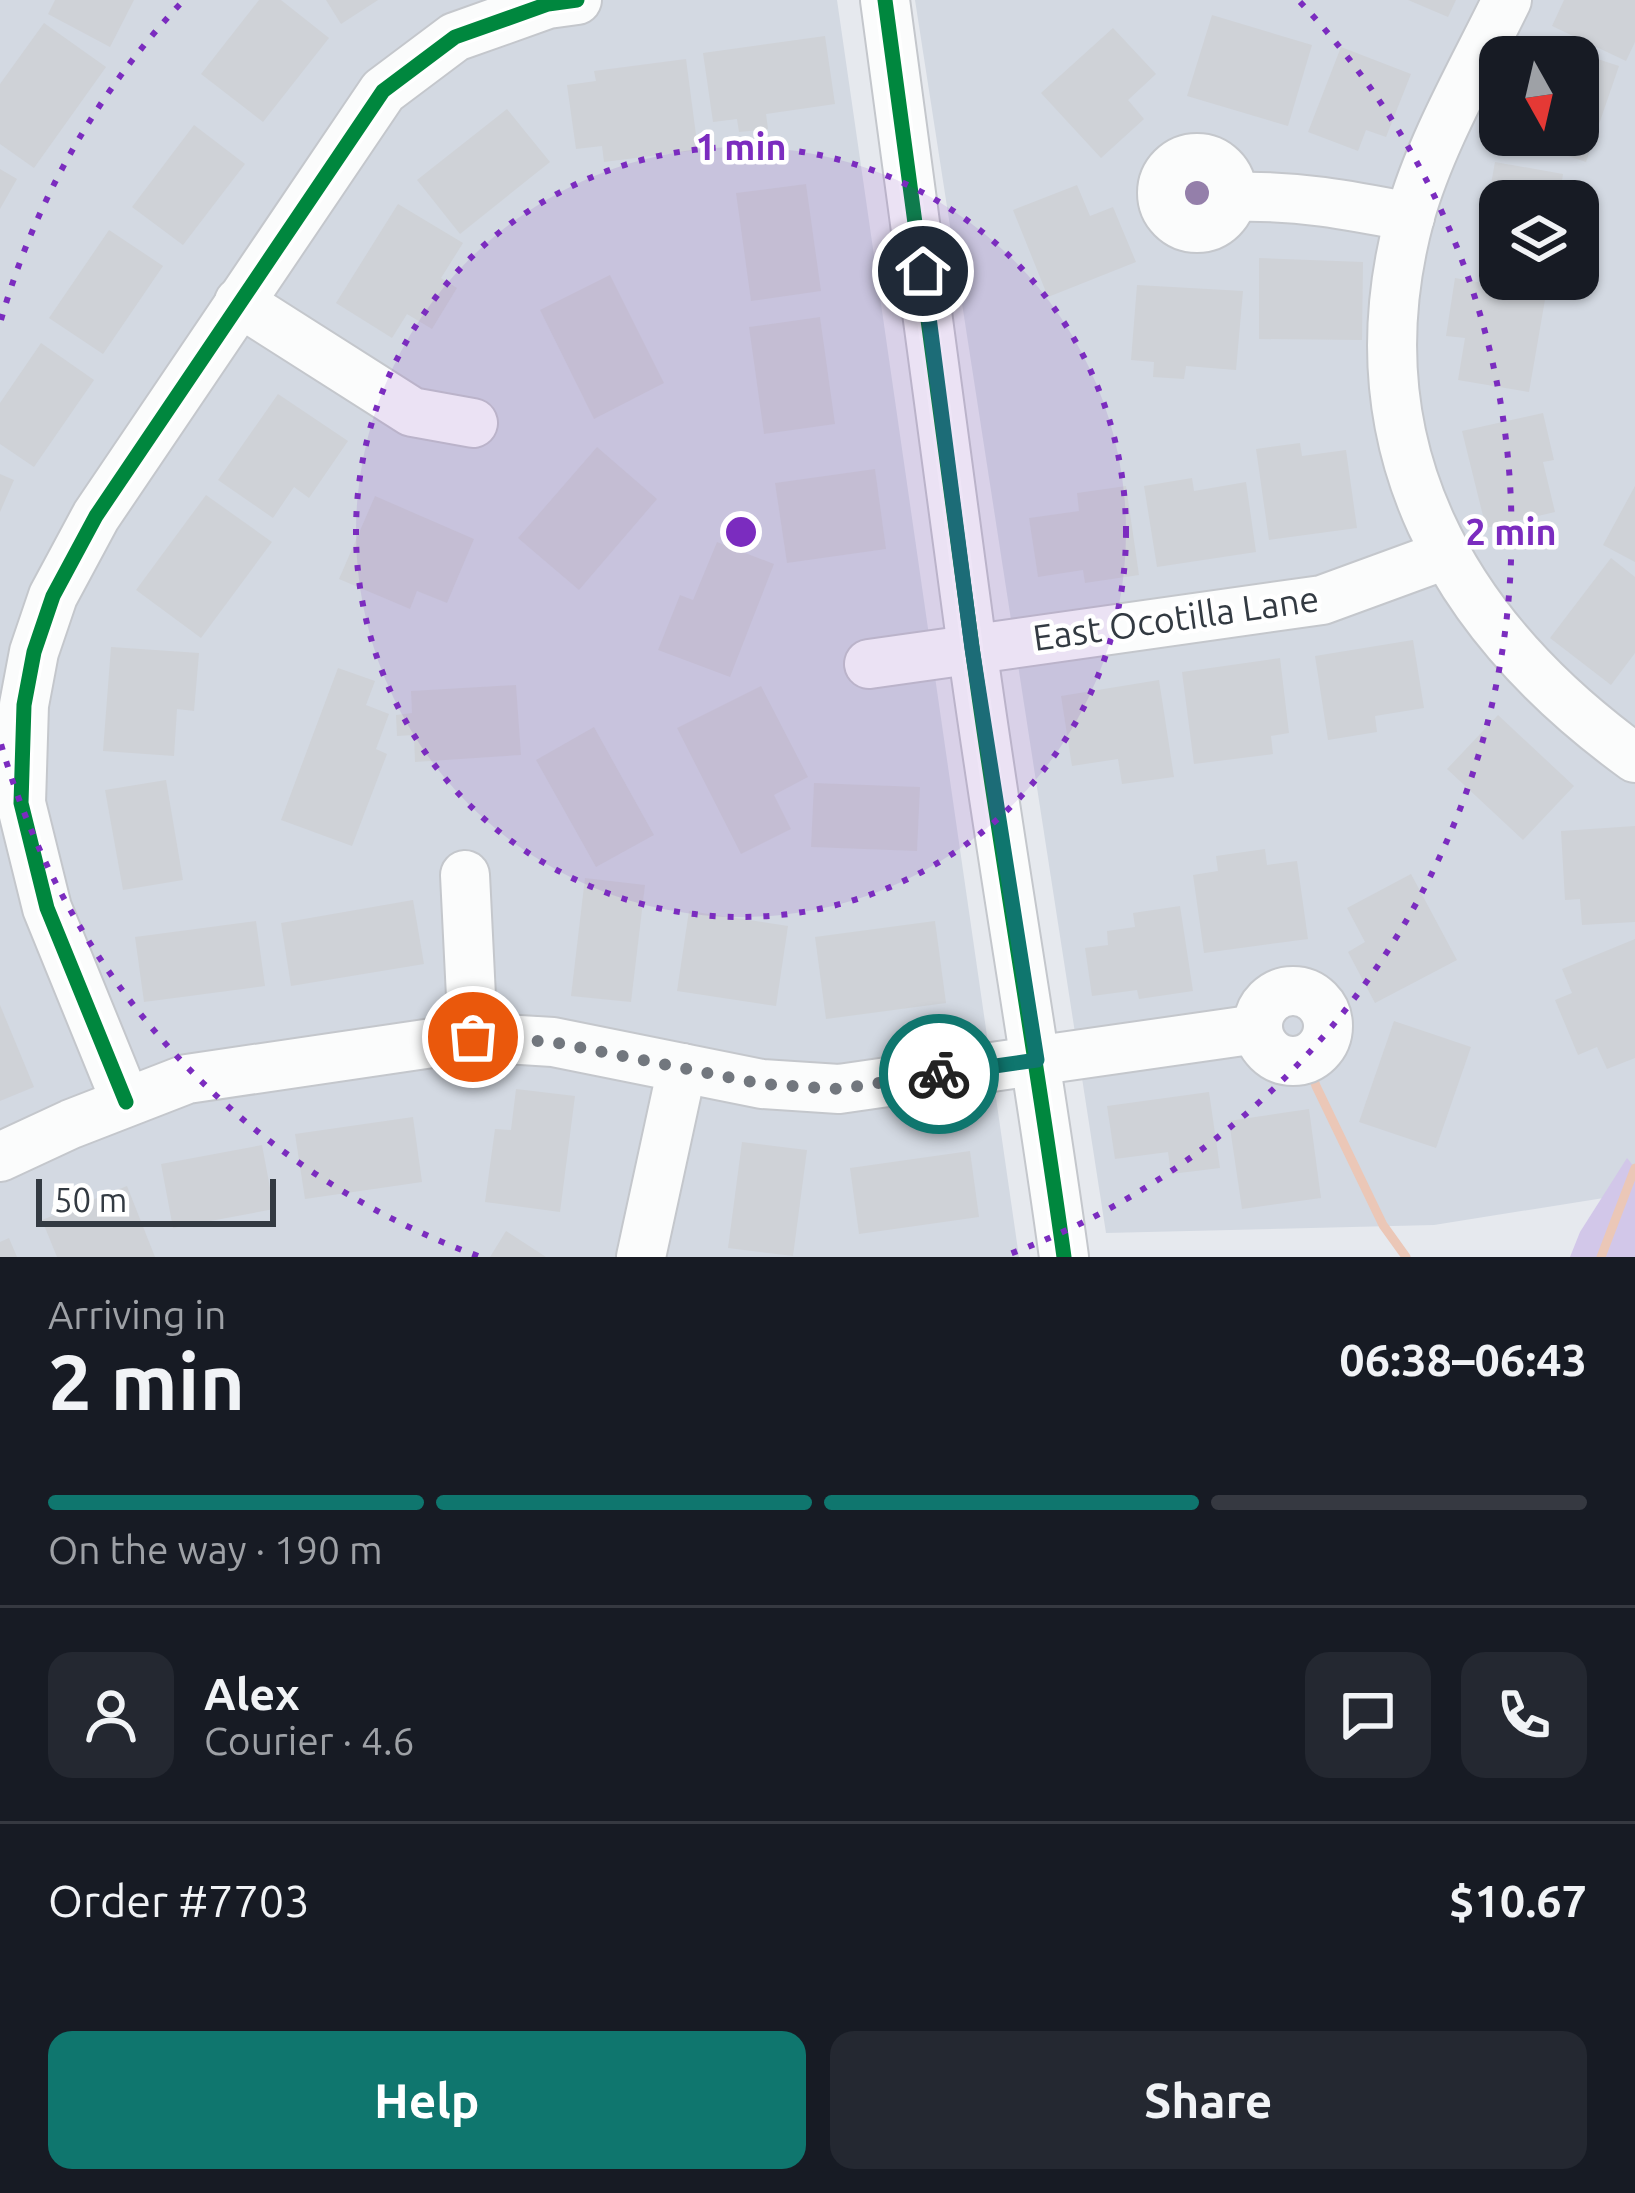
<!DOCTYPE html>
<html lang="en">
<head>
<meta charset="utf-8">
<style>
  body { margin:0; font-family:Ubuntu,sans-serif; background:#242831; color:#f1f3f6; height:100vh; display:flex; flex-direction:column; font-size:45px; white-space:nowrap }
  * { box-sizing:border-box; margin:0 }
  p { font-size:39px; color:#9ea1a6 }
  .icon { flex:none; width:66px; height:66px; fill:none; stroke:currentColor; stroke-width:2; stroke-linecap:round; stroke-linejoin:round }
  .map { position:relative; height:1257px; overflow:hidden }
  .side { display:flex; flex-direction:column; background:#171b24; flex:1 }
  .side>* { flex:none }
  .needle { width:78px; rotate:172deg }
  .controls { position:absolute; left:1479px; top:36px; display:grid; gap:24px }
  .controls a { display:grid; place-items:center; width:120px; height:120px; border-radius:24px; background:#171b24; box-shadow:0 3px 9px #0004; font-size:60px }
  .scale { position:absolute; left:36px; bottom:30px; width:240px; box-sizing:border-box; padding-left:12px; border:6px solid #333a42; border-top:0; font-size:33px; line-height:42px; white-space:nowrap; color:#333a42; -webkit-text-stroke:9px #fff; paint-order:stroke }
  .pin { position:absolute; display:grid; place-items:center; width:102px; height:102px; color:#fff; margin:-51px; border:6px solid #fff; border-radius:50%; box-shadow:0 3px 12px #0007 }
  .courier { position:absolute; display:grid; place-items:center; width:120px; height:120px; margin:-60px; border:9px solid #0f766e; border-radius:50%; background:#fff; color:#222; box-shadow:0 3px 15px #0007 }
  .summary em { font-style:normal; font-weight:700 }
  .summary div { display:flex; flex-direction:column-reverse }
  .summary { display:flex; align-items:center; justify-content:space-between; height:204px; padding:0 48px }
  h1 { font-size:78px; font-weight:700; line-height:90px }
  .bar { display:grid; grid-template-columns:repeat(4,1fr); gap:18px 12px; align-content:center; height:144px; padding:0 48px }
  .bar i { height:15px; border-radius:9px; background:#363941 }
  .bar .current { background:#0f766e }
  .bar p { grid-column:span 4 }
  .line { display:flex; align-items:center; gap:30px; padding:0 48px; border-top:3px solid #363941 }
  .line div { flex:1 }
  .round { display:grid; place-items:center; flex:none; width:126px; height:126px; border-radius:24px; background:#242831 }
  .button { display:flex; gap:24px; margin-top:auto; padding:24px 48px }
  .button a { flex:1; height:138px; border-radius:24px; background:#0f766e; color:#fff; font-size:48px; font-weight:700; line-height:138px; text-align:center }
  .button a+a { background:#242831; color:#f1f3f6 }
  .map>svg:first-child { display:block }
  .residential { fill:#d3d9e2; fill-rule:evenodd }
  .green { fill:#d2c7e9 }
  .lines { fill:none; stroke-linecap:round; stroke-linejoin:round }
  .stream { stroke:#ebc7b7; stroke-width:9 }
  .building { fill:#cfd2d7 }
  .minor-casing { stroke:#c4c7cc; stroke-width:52 }
  .minor { stroke:#fbfcfc; stroke-width:48 }
  .cycleway-casing { stroke:#fff; stroke-width:22 }
  .cycleway { stroke:#00873e; stroke-width:15 }
  .tree { fill:#947faa }
  .done { stroke:#72777e; stroke-width:12; stroke-dasharray:0 21.6 }
  .route { stroke:#0f766e; stroke-width:15 }
  .ring { fill:none; stroke:#7b2cbf; stroke-width:6; stroke-dasharray:6 12 }
  .labels { text-anchor:middle; stroke-width:9; stroke-linejoin:round; paint-order:stroke }
  .street-label { font-size:36px; fill:#333a42; stroke:#fff }
  .centre { fill:#7b2cbf; stroke:#fff; stroke-width:6 }
  .ring-label { font-size:36px; text-anchor:middle; font-weight:bold; fill:#7b2cbf; stroke:#fff; stroke-width:9; stroke-linejoin:round; paint-order:stroke }
</style>
</head>
<body>
<div class="map">
<svg width="1635" height="1257" viewBox="0 0 1635 1257">
  <rect width="100%" height="100%" fill="#e6e9ee"/>
  <g class="residential">
    <path d="M0,0H837L1019,1257H0Z"/>
    <path d="M915,0H1635V1193L1434,1225L1106,1233ZM1500,57H1578V135H1500ZM1500,201H1578V279H1500Z"/>
  </g>
  <path class="green" d="M1627,1158L1635,1168V1257H1570L1580,1232Z"/>
  <g class="lines">
    <g class="stream">
      <path d="M1307,1059L1316,1086L1383,1225L1406,1257"/>
      <path d="M1601,1257L1635,1168"/>
    </g>
  </g>
  <g class="building">
    <path d="M55,0H134L110,47L48,14Z"/>
    <path d="M259,0H281L329,38L263,122L201,74Z"/>
    <path d="M326,0H378L341,24Z"/>
    <path d="M1408,0H1456L1448,17Z"/>
    <path d="M1564,0H1635V42L1626,61L1552,26Z"/>
    <path d="M1212,15L1312,45L1288,126L1187,96Z"/>
    <path d="M44,23L106,67L34,168L0,144V84Z"/>
    <path d="M1113,28L1156,74L1128,100L1144,119L1101,158L1041,93Z"/>
    <path d="M825,36L835,104L766,114L768,129L739,132L737,119L713,122L703,53Z"/>
    <path d="M1542,41L1619,66L1586,162L1509,136L1578,135V57H1537Z"/>
    <path d="M1341,47L1411,74L1386,137L1366,130L1358,151L1308,132Z"/>
    <path d="M686,59L698,150L604,162L602,146L576,149L567,85L596,81L594,71Z"/>
    <path d="M507,109L550,162L460,234L417,180Z"/>
    <path d="M194,125L245,164L183,245L132,207Z"/>
    <path d="M1495,162L1563,174L1559,201H1500V254L1479,251Z"/>
    <path d="M0,169L17,179L0,209Z"/>
    <path d="M806,184L821,291L751,301L736,193Z"/>
    <path d="M1077,185L1090,216L1113,207L1136,262L1048,297L1013,210Z"/>
    <path d="M398,204L463,243L441,278L457,288L432,329L407,314L392,338L336,303Z"/>
    <path d="M109,230L163,266L103,354L49,318Z"/>
    <path d="M1259,258L1363,262L1362,340L1259,339Z"/>
    <path d="M610,275L664,383L594,419L540,310Z"/>
    <path d="M1455,278L1546,294L1529,392L1458,380L1465,338L1446,336Z"/>
    <path d="M1137,285L1243,291L1236,370L1186,366L1184,379L1153,377L1154,362L1131,360Z"/>
    <path d="M820,317L835,424L764,434L749,327Z"/>
    <path d="M41,343L94,380L34,467L0,444V403Z"/>
    <path d="M278,394L348,441L309,498L294,487L273,518L218,480Z"/>
    <path d="M1543,413L1554,460L1543,462L1555,512L1486,528L1462,431Z"/>
    <path d="M1300,443L1302,456L1346,450L1357,528L1269,540L1256,449Z"/>
    <path d="M597,447L657,499L579,590L518,538Z"/>
    <path d="M875,469L886,549L787,563L775,483Z"/>
    <path d="M0,474L14,480L0,512Z"/>
    <path d="M1192,478L1194,491L1246,482L1256,552L1157,567L1144,486Z"/>
    <path d="M1126,486L1139,575L1085,583L1083,570L1038,577L1029,518L1079,511L1077,493Z"/>
    <path d="M1635,486V562L1603,545Z"/>
    <path d="M206,495L272,542L201,638L136,590Z"/>
    <path d="M375,496L474,539L447,603L417,591L410,609L339,579Z"/>
    <path d="M717,542L774,564L730,677L658,650L680,595L693,600Z"/>
    <path d="M1611,558L1635,577V653L1611,685L1550,638Z"/>
    <path d="M1413,640L1424,708L1375,716L1377,732L1328,740L1315,656Z"/>
    <path d="M111,647L199,653L194,711L177,709L174,756L103,751Z"/>
    <path d="M1280,658L1289,733L1271,736L1273,754L1194,764L1182,672Z"/>
    <path d="M338,668L375,681L366,705L389,714L376,749L387,754L352,846L281,820Z"/>
    <path d="M1159,680L1174,777L1122,784L1118,759L1072,766L1061,696Z"/>
    <path d="M516,685L521,755L415,762L414,735L397,736L396,715L412,713L411,691Z"/>
    <path d="M761,686L808,777L774,795L791,829L741,854L677,728Z"/>
    <path d="M1498,715L1574,786L1523,840L1447,769Z"/>
    <path d="M594,727L654,835L596,867L536,760Z"/>
    <path d="M166,780L183,880L123,890L105,790Z"/>
    <path d="M814,783L920,787L917,851L811,847Z"/>
    <path d="M1635,826V922L1582,925L1580,899L1565,900L1561,831Z"/>
    <path d="M1265,849L1267,865L1297,861L1308,939L1204,953L1193,875L1218,871L1216,856Z"/>
    <path d="M1411,874L1457,960L1375,1003L1348,952L1365,942L1347,908Z"/>
    <path d="M585,878L645,885L631,1002L571,996Z"/>
    <path d="M413,900L424,964L291,986L281,923Z"/>
    <path d="M1180,906L1193,991L1139,999L1137,990L1092,996L1085,948L1108,945L1107,931L1135,927L1133,913Z"/>
    <path d="M689,911L788,926L776,1006L677,991Z"/>
    <path d="M256,921L265,986L144,1002L135,937Z"/>
    <path d="M935,921L946,1003L826,1019L815,937Z"/>
    <path d="M1635,939V1058L1607,1069L1597,1047L1578,1055L1555,1000L1572,993L1562,969Z"/>
    <path d="M0,1005L34,1087L0,1101Z"/>
    <path d="M1394,1021L1471,1047L1436,1148L1359,1122Z"/>
    <path d="M516,1089L575,1096L560,1212L485,1202L495,1129L511,1130Z"/>
    <path d="M1209,1092L1220,1168L1171,1174L1168,1152L1115,1159L1107,1106Z"/>
    <path d="M1309,1109L1321,1198L1242,1209L1229,1121Z"/>
    <path d="M413,1117L422,1182L305,1199L295,1134Z"/>
    <path d="M742,1142L807,1150L793,1256L728,1248Z"/>
    <path d="M262,1145L274,1209L173,1228L161,1164Z"/>
    <path d="M970,1151L979,1217L859,1234L850,1168Z"/>
    <path d="M127,1186L155,1257H57L42,1220Z"/>
    <path d="M506,1231L546,1257H490Z"/>
    <path d="M9,1238L17,1257H0V1242Z"/>
  </g>
  <g class="lines">
    <defs>
      <g id="minor">
        <path d="M885,0C916,216 942,432 972,647C1000,851 1036,1053 1064,1257"/>
        <path d="M1507,0C1474,68 1430,144 1410,216C1348,445 1453,626 1635,758"/>
        <circle cx="1197" cy="193" r="35"/>
        <path d="M1233,197C1296,195 1349,205 1410,217"/>
        <path d="M239,302L412,412L473,423"/>
        <path d="M869,664L1322,600L1445,555"/>
        <path d="M465,875L473,1037"/>
        <circle cx="1293" cy="1026" r="35"/>
        <path d="M126,1102L47,908L21,803L24,705L34,652L53,596L96,516L383,91L455,37L548,4L577,0"/>
        <path d="M0,1157L71,1124L187,1079L473,1037L553,1042L762,1084L839,1089L1257,1029"/>
        <path d="M641,1257L682,1068"/>
      </g>
    </defs>
    <use href="#minor" class="minor-casing"/>
    <use href="#minor" class="minor"/>
    <defs>
      <g id="cycleway">
        <path d="M885,0C916,216 942,432 972,647C1000,851 1036,1053 1064,1257"/>
        <path d="M126,1102L47,908L21,803L24,705L34,652L53,596L96,516L383,91L455,37L548,4L577,0"/>
      </g>
    </defs>
    <use href="#cycleway" class="cycleway-casing"/>
    <use href="#cycleway" class="cycleway"/>
  </g>
  <circle class="tree" cx="1197" cy="193" r="12"/>
  <g class="lines">
    <path class="done" d="M473,1037L553,1042L762,1084L839,1089L939,1074"/>
    <path class="route" d="M923,271L972,648L1037,1060L939,1074"/>
  </g>
  <circle cx="741" cy="532" r="385" fill="#7b2cbf" fill-opacity=".12"/>
  <g class="ring">
    <circle cx="741" cy="532" r="385"/>
    <path d="M478 1256A770 770 0 0 1 1 744M1 320A770 770 0 0 1 182 2M1300 2A770 770 0 0 1 1004 1256"/>
  </g>
  <g class="labels">
    <g class="street-label">
      <text transform="translate(1176 618) rotate(-8)" y="13">East Ocotilla Lane</text>
    </g>
  </g>
  <circle cx="741" cy="532" r="18" class="centre"/>
  <g class="ring-label">
    <text x="741" y="160">1 min</text>
    <text x="1511" y="545">2 min</text>
  </g>
</svg>
<div class="controls">
<a><svg class="needle" viewBox="-14 -14 28 28"><path d="M0-13l5 13h-10z" fill="#e53935"/><path d="M0 13l5-13h-10z" fill="#9ea1a6"/></svg></a>
<a><svg class="icon" aria-label="layers" viewBox="0 0 24 24"><path d="M12 4l9 5-9 5-9-5zM3 14l9 5 9-5"/></svg></a>
</div>
<div class="scale">50 m</div>
<div class="pin" style="left:473px;top:1037px;background:#ea580c"><svg class="icon" aria-label="bag" viewBox="0 0 24 24"><path d="M5 8h14l-1 12H6zM9 8a3 3 0 0 1 6 0"/></svg></div>
<div class="pin" style="left:923px;top:271px;background:#1f2937"><svg class="icon" aria-label="home" viewBox="0 0 24 24"><path d="M3 11l9-7 9 7M6 9v11h12V9"/></svg></div>
<div class="courier" style="left:939px;top:1074px"><svg class="icon" aria-label="bike" viewBox="0 0 24 24"><circle cx="6" cy="16" r="4"/><circle cx="18" cy="16" r="4"/><path d="M6 16l4-8h5l3 8M10 8l3 8H6M13 5h3"/></svg></div>
</div>
<section class="side">
<div class="summary"><div><h1>2 min</h1><p>Arriving in</p></div><em>06:38–06:43</em></div>
<div class="bar"><i class="current"></i><i class="current"></i><i class="current"></i><i></i><p>On the way · 190 m</p></div>
<div class="line" style="height:216px"><a class="round"><svg class="icon" aria-label="person" viewBox="0 0 24 24"><circle cx="12" cy="8" r="4"/><path d="M4 21q1-7 8-7t8 7"/></svg></a><div><b>Alex</b><p>Courier · 4.6</p></div><a class="round"><svg class="icon" aria-label="chat" viewBox="0 0 24 24"><path d="M4 5h16v11H9l-5 4z"/></svg></a><a class="round"><svg class="icon" aria-label="phone" viewBox="0 0 24 24"><path d="M5 4h4l2 5-3 2q2 4 5 5l2-3 5 2v4C11 20 4 13 5 4z"/></svg></a></div>
<div class="line" style="height:156px"><div>Order #7703</div><b>$10.67</b></div>
<div class="button"><a>Help</a><a>Share</a></div>
</section>
</body>
</html>
